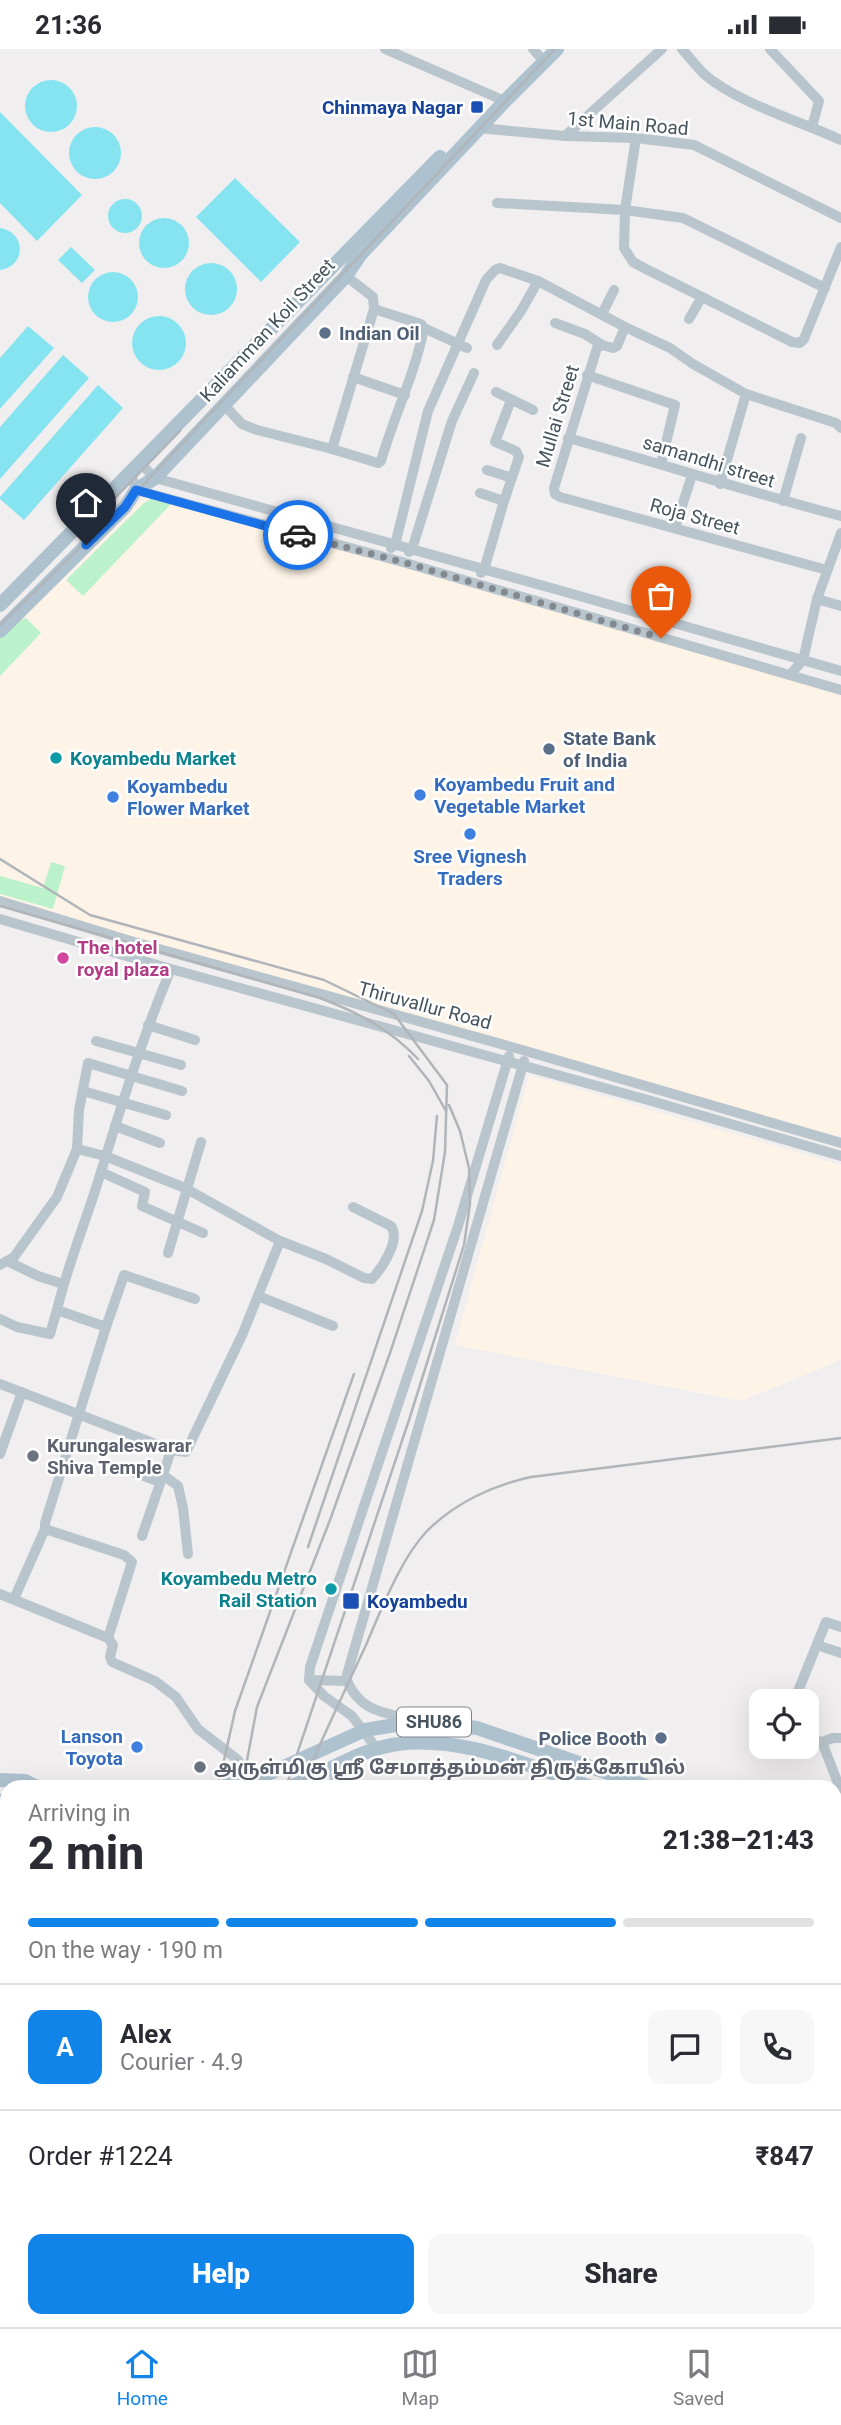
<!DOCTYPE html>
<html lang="en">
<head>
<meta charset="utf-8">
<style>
  body { margin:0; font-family:Roboto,"Noto Sans Tamil",sans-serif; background:#f7f7f7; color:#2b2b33; height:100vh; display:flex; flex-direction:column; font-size:26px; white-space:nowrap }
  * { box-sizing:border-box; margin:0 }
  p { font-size:23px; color:#7c7c81 }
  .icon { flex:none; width:38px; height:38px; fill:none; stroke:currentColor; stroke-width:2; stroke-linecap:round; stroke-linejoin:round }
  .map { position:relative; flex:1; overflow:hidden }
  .side { position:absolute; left:0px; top:1731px; width:842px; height:548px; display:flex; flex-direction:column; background:#fff; border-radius:21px 21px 0 0; box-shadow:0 7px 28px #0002 }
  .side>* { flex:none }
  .tools { position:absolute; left:749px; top:1640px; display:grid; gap:14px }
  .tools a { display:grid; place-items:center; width:70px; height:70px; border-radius:14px; background:#fff; box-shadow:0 7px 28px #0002; font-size:35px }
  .pin { position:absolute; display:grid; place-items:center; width:60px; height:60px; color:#fff; margin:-72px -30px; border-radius:50% 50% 50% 0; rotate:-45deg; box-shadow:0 0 7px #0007 }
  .pin .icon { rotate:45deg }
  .courier { position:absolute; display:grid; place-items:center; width:70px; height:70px; margin:-35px; border:5px solid #1a73e8; border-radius:50%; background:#fff; color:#222; box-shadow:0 2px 9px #0007 }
  .overview em { font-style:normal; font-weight:800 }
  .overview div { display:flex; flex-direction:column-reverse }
  .overview { display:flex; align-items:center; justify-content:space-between; height:119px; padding:0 28px }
  h1 { font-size:46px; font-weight:800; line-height:52px }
  .bar { display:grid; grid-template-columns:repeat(4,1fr); gap:10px 7px; align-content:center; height:84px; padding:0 28px }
  .bar i { height:9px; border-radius:5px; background:#e1e1e2 }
  .bar .active { background:#1084e9 }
  .bar p { grid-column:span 4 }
  .line { display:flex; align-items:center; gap:18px; padding:0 28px; border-top:2px solid #e1e1e2 }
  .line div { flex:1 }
  .round { display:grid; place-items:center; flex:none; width:74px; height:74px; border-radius:14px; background:#f7f7f7 }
  .button { display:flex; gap:14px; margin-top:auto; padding:14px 28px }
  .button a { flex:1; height:80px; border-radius:14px; background:#1084e9; color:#fff; font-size:28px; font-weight:800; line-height:80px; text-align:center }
  .button a+a { background:#f7f7f7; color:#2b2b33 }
  .status { display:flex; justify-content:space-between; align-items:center; height:49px; padding:0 35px; background:#fff; direction:ltr }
  .status svg { height:19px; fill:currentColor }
  .tab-bar { display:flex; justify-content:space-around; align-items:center; height:98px; border-top:2px solid #e1e1e2; background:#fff; font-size:19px; color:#7c7c81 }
  .tab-bar a { display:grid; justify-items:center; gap:4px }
  .tab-bar .active { color:#1084e9 }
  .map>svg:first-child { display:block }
  .commercial { fill:#fdf4e7 }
  .green { fill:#bbf1cb }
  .water { fill:#86e4f0 }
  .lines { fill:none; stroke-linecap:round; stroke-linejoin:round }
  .minor { stroke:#b9c5cc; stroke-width:10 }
  .major { stroke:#adc1cf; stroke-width:14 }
  .rail { stroke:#b0b5b9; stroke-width:2.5 }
  .done { stroke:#828a90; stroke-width:7; stroke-dasharray:0 12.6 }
  .route { stroke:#1a73e8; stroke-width:9 }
  .transit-dot { fill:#1a4fb4; stroke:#fff; stroke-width:2.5 }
  .service-dot { fill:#5c6f8a; stroke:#fff; stroke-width:2.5 }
  .culture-dot { fill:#0f9aa8; stroke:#fff; stroke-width:2.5 }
  .shop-dot { fill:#3f7fe0; stroke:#fff; stroke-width:2.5 }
  .hotel-dot { fill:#d1479c; stroke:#fff; stroke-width:2.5 }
  .worship-dot { fill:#6b7280; stroke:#fff; stroke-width:2.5 }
  .labels { text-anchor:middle; stroke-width:5; stroke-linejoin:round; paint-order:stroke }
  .shield { fill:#fff; stroke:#7e878e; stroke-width:2 }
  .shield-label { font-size:18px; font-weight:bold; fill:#46545d }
  .transit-label { font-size:19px; font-weight:bold; fill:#164399; stroke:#fff; text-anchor:end }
  .street-label { font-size:19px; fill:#46545d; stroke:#fff }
  .service-label { font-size:19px; font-weight:bold; fill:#4e5e75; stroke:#fff; text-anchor:start }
  .culture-label { font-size:19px; font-weight:bold; fill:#0d838f; stroke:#fff; text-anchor:start }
  .shop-label { font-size:19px; font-weight:bold; fill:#366cbe; stroke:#fff; text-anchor:start }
  .hotel-label { font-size:19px; font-weight:bold; fill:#b23c85; stroke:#fff; text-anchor:start }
  .worship-label { font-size:19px; font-weight:bold; fill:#5b616d; stroke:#fff; text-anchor:start }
</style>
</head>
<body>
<div class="status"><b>21:36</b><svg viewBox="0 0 49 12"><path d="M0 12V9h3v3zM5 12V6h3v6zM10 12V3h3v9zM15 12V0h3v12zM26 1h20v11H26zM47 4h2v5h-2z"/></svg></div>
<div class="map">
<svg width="841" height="2278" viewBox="0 0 841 2278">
  <rect width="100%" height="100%" fill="#f1eeef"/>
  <g class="commercial">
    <path d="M151,442L841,642V1088L0,850V592Z"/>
    <path d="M529,1026L841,1116V1311L741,1352L455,1296Z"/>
  </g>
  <g class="green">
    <path d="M152,449L173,453L83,547L66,531L144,454Z"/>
    <path d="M26,569L41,584L0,627V581Z"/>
    <path d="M51,813L65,817L53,860L0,845V827L43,839Z"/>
  </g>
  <g class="water">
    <circle cx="51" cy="57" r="26"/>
    <path d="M0,63L82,146L37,192L0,154Z"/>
    <circle cx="95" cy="104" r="26"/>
    <path d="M235,129L300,193L261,233L196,168Z"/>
    <circle cx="125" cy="167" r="17"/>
    <circle cx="164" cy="194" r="25"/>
    <path d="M0,179C26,183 27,217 0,221Z"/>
    <path d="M71,198L95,221L82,234L58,211Z"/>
    <circle cx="211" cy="240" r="26"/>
    <circle cx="113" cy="248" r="25"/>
    <circle cx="159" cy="294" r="27"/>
    <path d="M28,277L54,299L0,360V309Z"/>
    <path d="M63,306L89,329L0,430V378Z"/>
    <path d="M98,336L123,359L24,471L0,450V448Z"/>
    <path d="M0,2134L7,2139V2215L0,2211Z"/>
    <path d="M109,2272H442L431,2278H121Z"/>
  </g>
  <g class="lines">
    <g class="minor">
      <path d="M385,0L505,52"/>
      <path d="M533,0L540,8"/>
      <path d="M682,0C689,8 696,17 704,25C737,54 800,72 841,91"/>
      <path d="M770,0L819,52L812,78"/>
      <path d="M479,79L565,87L636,89L694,96L841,169"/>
      <path d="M565,87L662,0"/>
      <path d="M636,89L625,161L624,199L633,213L646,220L792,293L800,294L804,290L841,198"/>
      <path d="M497,154L625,161L683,169L825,239"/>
      <path d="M374,260L421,275L424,279L467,299"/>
      <path d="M602,265L614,241"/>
      <path d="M689,270L702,248"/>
      <path d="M555,274L585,285L602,296"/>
      <path d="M625,278L617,297L613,299L602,296L597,299L554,439L555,445L560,448L827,521"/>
      <path d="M497,296L521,262L538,232"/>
      <path d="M587,326L675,356L661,415"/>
      <path d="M353,328L405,346"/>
      <path d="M496,343L533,361"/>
      <path d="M225,357L242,375L257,381L332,400L374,260L373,248L346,227"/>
      <path d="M568,389C659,414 749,443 841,467"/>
      <path d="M332,400L378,414L381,412C394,367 415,325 424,279"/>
      <path d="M140,414L155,429L562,542L841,622"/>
      <path d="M487,421L512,429"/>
      <path d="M131,424L136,441L399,512L841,641"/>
      <path d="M720,435L746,345"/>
      <path d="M480,444L504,452"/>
      <path d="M783,452L801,389"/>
      <path d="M675,479L692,426"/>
      <path d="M391,499L395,496L428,362L486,231L495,221L500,219L538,232L625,278L670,299L693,315L746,345L836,374L841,379"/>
      <path d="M409,503L412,500L452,372L474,324"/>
      <path d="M481,524L484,521L504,452L519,408L516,402L495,393L511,351"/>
      <path d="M817,550L841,557"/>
      <path d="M790,626L803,611L817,550L841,484"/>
      <path d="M0,852L134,893L512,998L841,1094"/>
      <path d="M0,870L171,920L648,1051L841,1107"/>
      <path d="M148,976L195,991"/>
      <path d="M96,992L181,1016"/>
      <path d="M83,1042L166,1066"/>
      <path d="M115,1077L160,1094"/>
      <path d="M77,1100L105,1107L185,1139L280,1192L326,1210L364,1229L372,1230C382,1219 401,1191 391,1177L353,1158"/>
      <path d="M101,1123L145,1143L142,1157L203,1184"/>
      <path d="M168,1204L201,1093"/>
      <path d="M7,1212L38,1227L63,1235"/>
      <path d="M0,1216L14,1208L57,1148L77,1100L79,1061L88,1014L182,1042"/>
      <path d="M258,1247L333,1277"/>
      <path d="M57,1261C68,1214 87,1170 101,1123C122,1054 143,987 171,920"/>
      <path d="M0,1270L17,1278L50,1285L57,1261L106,1278L45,1474V1480L14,1550"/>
      <path d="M106,1278L124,1226L195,1250"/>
      <path d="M0,1335L171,1401L186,1403L243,1284L280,1192"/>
      <path d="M171,1401L163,1426L178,1437L183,1459L188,1505"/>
      <path d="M0,1405L22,1343"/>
      <path d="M133,1423L160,1433"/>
      <path d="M45,1480L124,1506L132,1513L108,1589"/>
      <path d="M142,1487L163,1426"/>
      <path d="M0,1545L108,1589L113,1596L110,1608L112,1613L155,1632L176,1648L198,1680L238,1711L249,1730"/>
      <path d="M817,1596L841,1604"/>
      <path d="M309,1631L347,1632"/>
      <path d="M794,1652L826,1573L841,1578"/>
      <path d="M416,1671C384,1664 359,1663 346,1629L524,1012"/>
      <path d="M807,1689L822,1693L833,1689H841"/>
      <path d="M822,1693L841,1742"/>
      <path d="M377,1700L352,1667L324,1647L309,1631L310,1618L458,1177L509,1007"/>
      <path d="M333,1738L339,1714"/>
      <path d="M835,1842L841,1850"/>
      <path d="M835,1946L841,1957"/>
      <path d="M835,1969L841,1965"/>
      <path d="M835,1979L839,1986L835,2010"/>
      <path d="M835,2157L841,2158"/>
      <path d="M0,2253L7,2257"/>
      <path d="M840,2253L841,2254"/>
      <path d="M38,2272L51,2278"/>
      <path d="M608,2272L617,2278"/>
      <path d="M659,2272L670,2278"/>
      <path d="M737,2272L743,2274L748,2272"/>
      <path d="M809,2272L821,2278"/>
      <path d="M563,2278L567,2272"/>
    </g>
    <g class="major">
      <path d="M0,556L440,108"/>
      <path d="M0,582L125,458L136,441L155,429L346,227L360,206L505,52L557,0"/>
      <path d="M0,1731L25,1732L37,1738"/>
      <path d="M221,1738L268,1725L365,1681L420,1672L477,1679L649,1738"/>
      <path d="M289,1738C321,1727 350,1706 383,1698C449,1681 528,1716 591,1738"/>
      <path d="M0,1752H7"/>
      <path d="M835,1779L841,1777"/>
      <path d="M835,1804L841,1802"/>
    </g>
    <g class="rail">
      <path d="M87,478L180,382"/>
      <path d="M0,576L128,452L555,0"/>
      <path d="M0,810L90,866L324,931L394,965L447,1036L445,1103L434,1171L390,1304L330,1471L257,1658L242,1738"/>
      <path d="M0,857L320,949C357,963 390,980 418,1010"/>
      <path d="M409,1007L429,1032L446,1062"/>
      <path d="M308,1498L422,1162L433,1112L437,1067"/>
      <path d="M218,1738L235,1662L354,1325"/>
      <path d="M232,1738L237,1710"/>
      <path d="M286,1738L409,1371L464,1196L470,1155L469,1119L460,1082L449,1056"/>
      <path d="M301,1738C322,1690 344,1643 366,1596C381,1561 401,1509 427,1482C455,1454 493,1436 531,1428L841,1389"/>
      <path d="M0,2061L7,2063"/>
      <path d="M0,2076L7,2077"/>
      <path d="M0,2100L7,2102"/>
      <path d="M231,2272L237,2278"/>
    </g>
  </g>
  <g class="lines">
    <path class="done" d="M298,486L399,512L661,589"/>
    <path class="route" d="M86,496L125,458L136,441L298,486"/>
  </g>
  <g class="transit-dot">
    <rect x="470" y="51" width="14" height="14" rx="3.5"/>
    <rect x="342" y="1543" width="18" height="18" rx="3.5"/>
  </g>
  <g class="service-dot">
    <circle cx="325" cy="284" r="7"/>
    <circle cx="549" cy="700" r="7"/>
    <circle cx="661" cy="1689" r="7"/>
  </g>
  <g class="culture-dot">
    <circle cx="56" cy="709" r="7"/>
    <circle cx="331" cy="1540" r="7"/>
  </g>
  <g class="shop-dot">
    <circle cx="420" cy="746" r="7"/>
    <circle cx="113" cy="748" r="7"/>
    <circle cx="470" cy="785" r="7"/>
    <circle cx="137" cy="1698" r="7"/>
  </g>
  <circle class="hotel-dot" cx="63" cy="909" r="7"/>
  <g class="worship-dot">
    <circle cx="33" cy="1407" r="7"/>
    <circle cx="200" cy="1718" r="7"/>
  </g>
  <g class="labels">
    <rect class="shield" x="397" y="1658.5" width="74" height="29" rx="5"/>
    <g class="shield-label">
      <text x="434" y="1679">SHU86</text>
    </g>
    <g class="transit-label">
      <text x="463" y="65">Chinmaya Nagar</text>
      <text x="367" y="1559" text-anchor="start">Koyambedu</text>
    </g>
    <g class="street-label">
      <text transform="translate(628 74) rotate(5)" y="7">1st Main Road</text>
      <text transform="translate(267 281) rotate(-47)" y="7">Kaliamman Koil Street</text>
      <text transform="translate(557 367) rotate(-73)" y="7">Mullai Street</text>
      <text transform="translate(709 412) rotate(17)" y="7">samandhi street</text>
      <text transform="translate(695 467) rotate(15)" y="7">Roja Street</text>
      <text transform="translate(425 956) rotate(15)" y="7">Thiruvallur Road</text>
    </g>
    <g class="service-label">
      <text x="339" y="291">Indian Oil</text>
      <text x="563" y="696">State Bank<tspan x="563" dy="22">of India</tspan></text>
      <text x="647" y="1696" text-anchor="end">Police Booth</text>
    </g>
    <g class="culture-label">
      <text x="70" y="716">Koyambedu Market</text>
      <text x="317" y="1536" text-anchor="end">Koyambedu Metro<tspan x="317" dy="22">Rail Station</tspan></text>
    </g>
    <g class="shop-label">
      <text x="434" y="742">Koyambedu Fruit and<tspan x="434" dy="22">Vegetable Market</tspan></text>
      <text x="127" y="744">Koyambedu<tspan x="127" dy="22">Flower Market</tspan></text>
      <text x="470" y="814" text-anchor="middle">Sree Vignesh<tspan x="470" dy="22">Traders</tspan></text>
      <text x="123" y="1694" text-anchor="end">Lanson<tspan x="123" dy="22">Toyota</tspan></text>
    </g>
    <g class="hotel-label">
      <text x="77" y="905">The hotel<tspan x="77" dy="22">royal plaza</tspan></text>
    </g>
    <g class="worship-label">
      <text x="47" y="1403">Kurungaleswarar<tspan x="47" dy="22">Shiva Temple</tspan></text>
      <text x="214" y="1725">அருள்மிகு ஸ்ரீ சேமாத்தம்மன் திருக்கோயில்</text>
    </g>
  </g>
</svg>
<div class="tools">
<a><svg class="icon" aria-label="locate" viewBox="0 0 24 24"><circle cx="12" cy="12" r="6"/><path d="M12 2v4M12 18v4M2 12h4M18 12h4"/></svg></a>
</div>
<div class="pin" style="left:661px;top:589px;background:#ea580c"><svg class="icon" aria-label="bag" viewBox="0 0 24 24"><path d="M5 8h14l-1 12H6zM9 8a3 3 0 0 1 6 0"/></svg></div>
<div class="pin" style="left:86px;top:496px;background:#1f2937"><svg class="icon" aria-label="home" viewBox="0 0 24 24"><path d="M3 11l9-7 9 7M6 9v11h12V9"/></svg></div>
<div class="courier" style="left:298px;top:486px"><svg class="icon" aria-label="car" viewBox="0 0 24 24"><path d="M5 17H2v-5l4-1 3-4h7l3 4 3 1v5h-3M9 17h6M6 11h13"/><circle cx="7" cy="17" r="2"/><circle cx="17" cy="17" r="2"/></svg></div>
<section class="side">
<div class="overview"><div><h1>2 min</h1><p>Arriving in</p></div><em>21:38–21:43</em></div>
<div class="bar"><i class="active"></i><i class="active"></i><i class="active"></i><i></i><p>On the way · 190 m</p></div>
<div class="line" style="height:126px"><b class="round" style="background:#1084e9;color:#fff">A</b><div><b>Alex</b><p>Courier · 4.9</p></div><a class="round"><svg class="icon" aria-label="chat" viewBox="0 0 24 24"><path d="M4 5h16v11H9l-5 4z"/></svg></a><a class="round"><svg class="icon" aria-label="phone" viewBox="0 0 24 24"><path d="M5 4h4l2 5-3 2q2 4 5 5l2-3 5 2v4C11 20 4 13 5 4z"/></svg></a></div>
<div class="line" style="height:91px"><div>Order #1224</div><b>₹847</b></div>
<div class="button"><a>Help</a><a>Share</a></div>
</section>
</div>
<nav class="tab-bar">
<a class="active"><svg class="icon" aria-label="home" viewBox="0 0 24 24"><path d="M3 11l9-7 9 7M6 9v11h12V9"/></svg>Home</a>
<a><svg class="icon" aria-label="map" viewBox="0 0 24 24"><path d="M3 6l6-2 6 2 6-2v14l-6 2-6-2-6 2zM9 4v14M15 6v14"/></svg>Map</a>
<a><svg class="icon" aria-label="saved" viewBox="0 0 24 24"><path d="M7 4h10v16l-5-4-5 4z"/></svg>Saved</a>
</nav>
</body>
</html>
